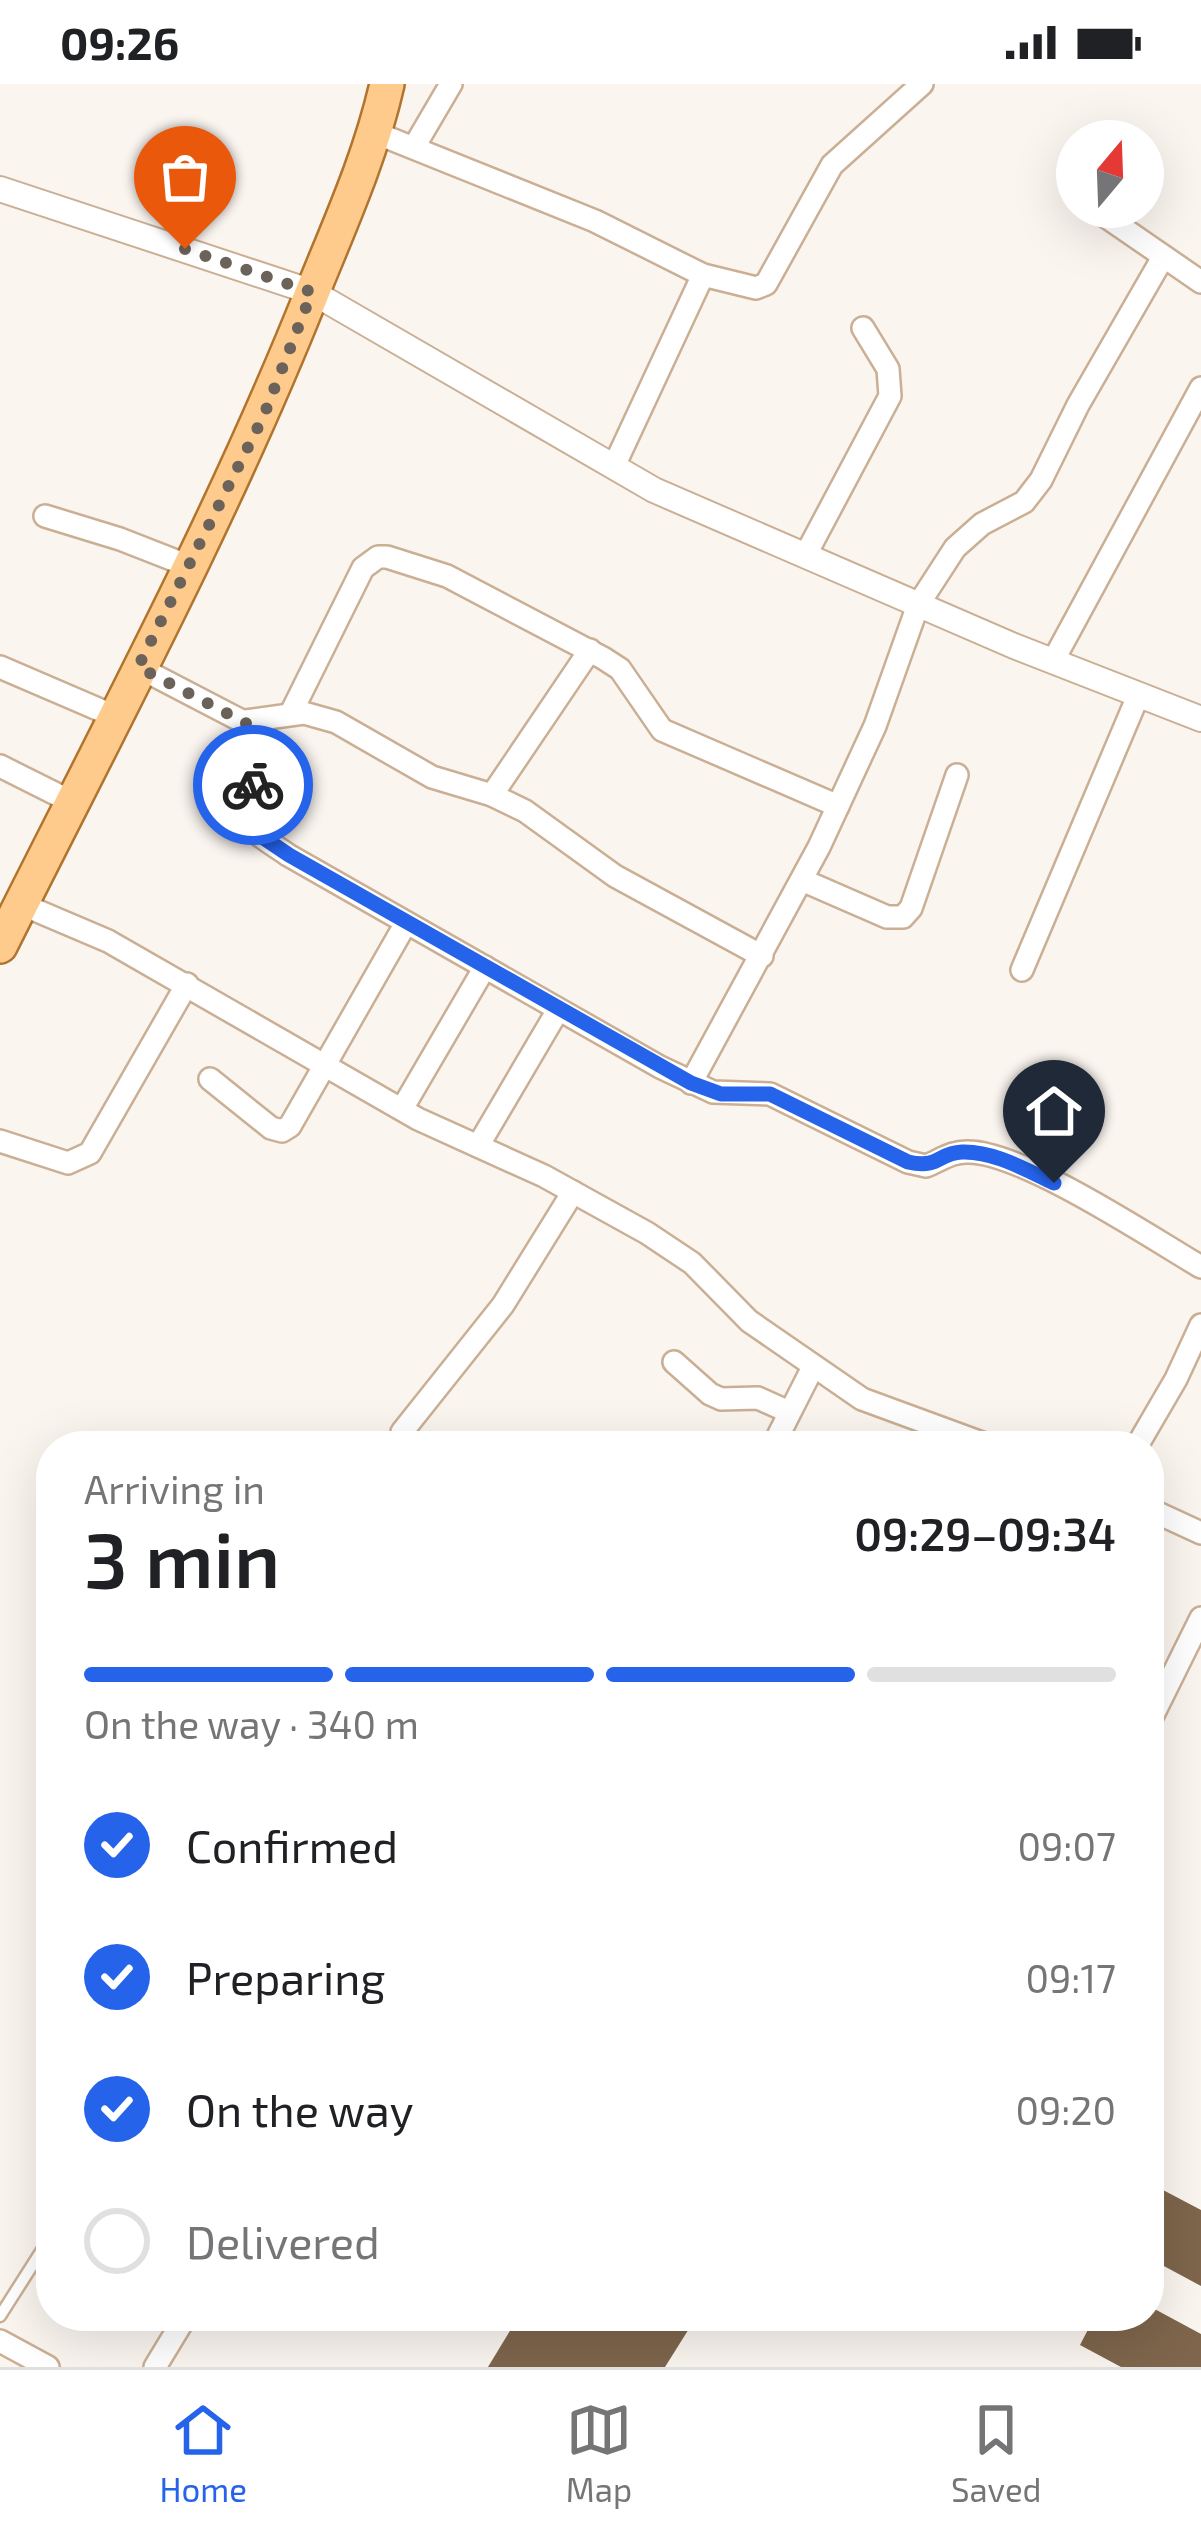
<!DOCTYPE html>
<html lang="en">
<head>
<meta charset="utf-8">
<style>
  body { margin:0; font-family:"Exo 2",sans-serif; background:#f6f6f6; color:#202124; height:100vh; display:flex; flex-direction:column; font-size:45px; white-space:nowrap }
  * { box-sizing:border-box; margin:0 }
  p { font-size:39px; color:#757577 }
  .icon { flex:none; width:66px; height:66px; fill:none; stroke:currentColor; stroke-width:2; stroke-linecap:round; stroke-linejoin:round }
  .map { position:relative; flex:1; overflow:hidden }
  .sheet { position:absolute; left:36px; top:1347px; width:1128px; height:900px; display:flex; flex-direction:column; background:#fff; border-radius:48px; box-shadow:0 12px 48px #0002 }
  .sheet>* { flex:none }
  .needle { width:78px; rotate:19deg }
  .fabs { position:absolute; left:1056px; top:36px; display:grid; gap:24px }
  .fabs a { display:grid; place-items:center; width:108px; height:108px; border-radius:50%; background:#fff; box-shadow:0 12px 48px #0002; font-size:60px }
  .pin { position:absolute; display:grid; place-items:center; width:102px; height:102px; color:#fff; margin:-123px -51px; border-radius:50% 50% 50% 0; rotate:-45deg; box-shadow:0 0 12px #0007 }
  .pin .icon { rotate:45deg }
  .courier { position:absolute; display:grid; place-items:center; width:120px; height:120px; margin:-60px; border:9px solid #2563eb; border-radius:50%; background:#fff; color:#222; box-shadow:0 3px 15px #0007 }
  .headline em { font-style:normal; font-weight:600 }
  .headline div { display:flex; flex-direction:column-reverse }
  .headline { display:flex; align-items:center; justify-content:space-between; height:204px; padding:0 48px }
  h1 { font-size:78px; font-weight:600; line-height:90px }
  .bar { display:grid; grid-template-columns:repeat(4,1fr); gap:18px 12px; align-content:center; height:144px; padding:0 48px }
  .bar i { height:15px; border-radius:9px; background:#e0e0e0 }
  .bar .current { background:#2563eb }
  .bar p { grid-column:span 4 }
  ol { padding:0 48px; list-style:none }
  li { display:flex; align-items:center; gap:36px; height:132px }
  li p { margin-inline-start:auto }
  li .icon { padding:12px; border-radius:50%; background:#2563eb; color:#fff; stroke-width:4 }
  li:last-child { color:#757577 }
  li i { width:66px; height:66px; border:6px solid #e0e0e0; border-radius:50% }
  .status { display:flex; justify-content:space-between; align-items:center; height:84px; padding:0 60px; background:#fff; direction:ltr }
  .status svg { height:33px; fill:currentColor }
  .dock { display:flex; justify-content:space-around; align-items:center; height:168px; border-top:3px solid #e0e0e0; background:#fff; font-size:33px; color:#757577 }
  .dock a { display:grid; justify-items:center; gap:6px }
  .dock .current { color:#2563eb }
  .map>svg:first-child { display:block }
  .building { fill:#7e654c }
  .lines { fill:none; stroke-linecap:round; stroke-linejoin:round }
  .service-casing { stroke:#caaf94; stroke-width:15 }
  .minor-casing { stroke:#caaf94; stroke-width:26 }
  .tertiary-casing { stroke:#caaf94; stroke-width:28 }
  .primary-casing { stroke:#b0742d; stroke-width:38 }
  .service { stroke:#fff; stroke-width:10 }
  .minor { stroke:#fff; stroke-width:21 }
  .tertiary { stroke:#fff; stroke-width:24 }
  .primary { stroke:#ffcb8d; stroke-width:33 }
  .done { stroke:#6b625a; stroke-width:12; stroke-dasharray:0 21.6 }
  .route { stroke:#2563eb; stroke-width:15 }
</style>
</head>
<body>
<div class="status"><b>09:26</b><svg viewBox="0 0 49 12"><path d="M0 12V9h3v3zM5 12V6h3v6zM10 12V3h3v9zM15 12V0h3v12zM26 1h20v11H26zM47 4h2v5h-2z"/></svg></div>
<div class="map">
<svg width="1201" height="2283" viewBox="0 0 1201 2283">
  <rect width="100%" height="100%" fill="#fbf5f0"/>
  <g class="building">
    <path d="M1163,2106L1201,2126V2202L1149,2174V2133Z"/>
    <path d="M1149,2222L1201,2250V2283H1121L1080,2261L1095,2232H1149Z"/>
    <path d="M519,2232H697L665,2283H488Z"/>
  </g>
  <g class="lines">
    <defs>
      <path id="service" d="M0,2232L51,2152"/>
      <g id="minor">
        <path d="M376,49L595,137L703,191L756,204L766,200L832,81L922,0"/>
        <path d="M414,63L451,0"/>
        <path d="M1092,123L1201,198"/>
        <path d="M614,382L703,191"/>
        <path d="M45,432L120,455L189,482"/>
        <path d="M805,472L890,312L888,285L863,244"/>
        <path d="M1053,577L1201,304"/>
        <path d="M0,583L114,632"/>
        <path d="M138,583L263,648L266,664L244,726C246,748 272,759 288,771L660,983L713,1008L770,1010L908,1078L926,1082C941,1076 952,1067 969,1068C1024,1069 1150,1153 1201,1183"/>
        <path d="M291,629L363,484L378,473H387L447,492L603,574L620,585L662,646L838,722"/>
        <path d="M246,637L304,629L336,638L432,693L492,711L525,727L615,792L762,872"/>
        <path d="M0,682L72,718"/>
        <path d="M492,711L590,566"/>
        <path d="M802,796L887,833H903L911,824L957,691"/>
        <path d="M21,820L108,857L418,1035L544,1092L647,1149L692,1179L749,1237L862,1315L990,1362"/>
        <path d="M1022,886L1138,612"/>
        <path d="M210,995L271,1044L282,1047L290,1042L406,839"/>
        <path d="M691,999L819,763L875,642L918,521L955,464L982,440L1024,418L1041,396L1078,321L1162,175"/>
        <path d="M402,1025L485,883"/>
        <path d="M0,1057L68,1079L90,1069L187,900"/>
        <path d="M478,1062L558,926"/>
        <path d="M674,1278L710,1310L721,1315L758,1314L789,1328"/>
        <path d="M402,1348L503,1221L573,1108"/>
        <path d="M773,1362L813,1283"/>
        <path d="M1137,1362L1176,1295L1201,1241"/>
        <path d="M1149,1425L1201,1449"/>
        <path d="M1149,1639L1201,1534"/>
        <path d="M0,2257L48,2283"/>
        <path d="M155,2283L186,2232"/>
      </g>
      <path id="tertiary" d="M0,105L312,208L654,406L1014,562L1201,635"/>
      <path id="primary" d="M0,862C107,648 221,436 310,214C339,142 370,75 387,0"/>
    </defs>
    <use href="#service" class="service-casing"/>
    <use href="#minor" class="minor-casing"/>
    <use href="#tertiary" class="tertiary-casing"/>
    <use href="#primary" class="primary-casing"/>
    <use href="#service" class="service"/>
    <use href="#minor" class="minor"/>
    <use href="#tertiary" class="tertiary"/>
    <use href="#primary" class="primary"/>
  </g>
  <g class="lines">
    <path class="done" d="M185,165L312,208L264,331L138,583L263,648L266,664L253,701"/>
    <path class="route" d="M253,701L245,735L252,746L289,771L691,999L721,1010H770L908,1078C940,1085 937,1069 962,1068C994,1067 1026,1086 1054,1099"/>
  </g>
</svg>
<div class="fabs">
<a><svg class="needle" viewBox="-14 -14 28 28"><path d="M0-13l5 13h-10z" fill="#e53935"/><path d="M0 13l5-13h-10z" fill="#757577"/></svg></a>
</div>
<div class="pin" style="left:185px;top:165px;background:#ea580c"><svg class="icon" aria-label="bag" viewBox="0 0 24 24"><path d="M5 8h14l-1 12H6zM9 8a3 3 0 0 1 6 0"/></svg></div>
<div class="pin" style="left:1054px;top:1099px;background:#1f2937"><svg class="icon" aria-label="home" viewBox="0 0 24 24"><path d="M3 11l9-7 9 7M6 9v11h12V9"/></svg></div>
<div class="courier" style="left:253px;top:701px"><svg class="icon" aria-label="bike" viewBox="0 0 24 24"><circle cx="6" cy="16" r="4"/><circle cx="18" cy="16" r="4"/><path d="M6 16l4-8h5l3 8M10 8l3 8H6M13 5h3"/></svg></div>
<section class="sheet">
<div class="headline"><div><h1>3 min</h1><p>Arriving in</p></div><em>09:29–09:34</em></div>
<div class="bar"><i class="current"></i><i class="current"></i><i class="current"></i><i></i><p>On the way · 340 m</p></div>
<ol>
<li><svg class="icon" aria-label="check" viewBox="0 0 24 24"><path d="M5 12l5 5 9-10"/></svg>Confirmed<p>09:07</p></li>
<li><svg class="icon" aria-label="check" viewBox="0 0 24 24"><path d="M5 12l5 5 9-10"/></svg>Preparing<p>09:17</p></li>
<li><svg class="icon" aria-label="check" viewBox="0 0 24 24"><path d="M5 12l5 5 9-10"/></svg>On the way<p>09:20</p></li>
<li><i></i>Delivered</li>
</ol>
</section>
</div>
<nav class="dock">
<a class="current"><svg class="icon" aria-label="home" viewBox="0 0 24 24"><path d="M3 11l9-7 9 7M6 9v11h12V9"/></svg>Home</a>
<a><svg class="icon" aria-label="map" viewBox="0 0 24 24"><path d="M3 6l6-2 6 2 6-2v14l-6 2-6-2-6 2zM9 4v14M15 6v14"/></svg>Map</a>
<a><svg class="icon" aria-label="saved" viewBox="0 0 24 24"><path d="M7 4h10v16l-5-4-5 4z"/></svg>Saved</a>
</nav>
</body>
</html>
